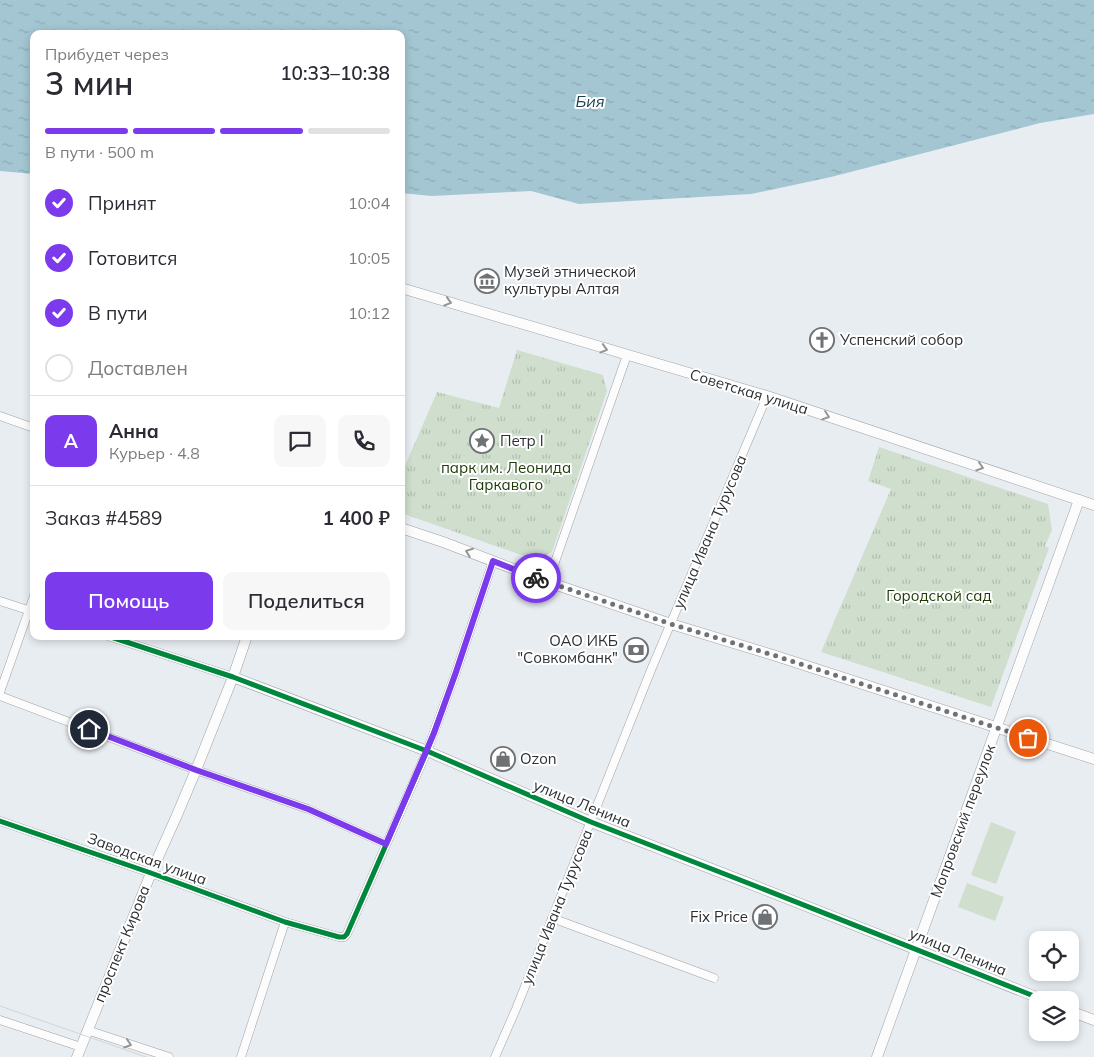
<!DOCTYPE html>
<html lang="ru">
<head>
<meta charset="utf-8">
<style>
  body { margin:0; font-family:Mulish,sans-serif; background:#f7f7f7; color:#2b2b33; height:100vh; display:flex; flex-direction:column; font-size:19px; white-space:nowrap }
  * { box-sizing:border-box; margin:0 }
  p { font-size:16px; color:#7c7c81 }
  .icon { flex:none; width:28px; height:28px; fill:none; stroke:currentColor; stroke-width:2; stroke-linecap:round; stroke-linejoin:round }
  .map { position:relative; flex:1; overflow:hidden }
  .details { position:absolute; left:30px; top:30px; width:375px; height:610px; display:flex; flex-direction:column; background:#fff; border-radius:10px; box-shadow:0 2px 8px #0003 }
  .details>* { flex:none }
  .buttons { position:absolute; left:1029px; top:931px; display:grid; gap:10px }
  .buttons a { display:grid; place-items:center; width:50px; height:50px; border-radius:10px; background:#fff; box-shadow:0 2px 8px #0003; font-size:25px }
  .pin { position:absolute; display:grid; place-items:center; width:42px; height:42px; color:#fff; margin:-21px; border:2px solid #fff; border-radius:50%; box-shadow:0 1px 5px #0007 }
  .courier { position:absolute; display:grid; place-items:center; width:50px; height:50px; margin:-25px; border:4px solid #7c3aed; border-radius:50%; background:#fff; color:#222; box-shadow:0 1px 6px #0007 }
  .head em { font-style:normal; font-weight:600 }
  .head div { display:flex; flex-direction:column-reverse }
  .head { display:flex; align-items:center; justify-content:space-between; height:85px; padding:0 15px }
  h1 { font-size:32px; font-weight:600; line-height:38px }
  .bar { display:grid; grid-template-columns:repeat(4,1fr); gap:8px 5px; align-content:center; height:60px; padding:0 15px }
  .bar i { height:6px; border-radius:4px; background:#e1e1e2 }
  .bar .on { background:#7c3aed }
  .bar p { grid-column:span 4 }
  .line { display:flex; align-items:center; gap:12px; padding:0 15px; border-top:1px solid #e1e1e2 }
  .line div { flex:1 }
  .round { display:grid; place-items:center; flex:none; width:52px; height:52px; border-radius:10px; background:#f7f7f7 }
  ol { padding:0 15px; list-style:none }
  li { display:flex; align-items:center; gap:15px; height:55px }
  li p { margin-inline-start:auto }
  li .icon { padding:5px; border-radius:50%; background:#7c3aed; color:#fff; stroke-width:4 }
  li:last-child { color:#7c7c81 }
  li i { width:28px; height:28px; border:2px solid #e1e1e2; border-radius:50% }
  .button { display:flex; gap:10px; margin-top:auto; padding:10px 15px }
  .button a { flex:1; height:58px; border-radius:10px; background:#7c3aed; color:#fff; font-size:20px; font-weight:600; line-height:58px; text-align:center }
  .button a+a { background:#f7f7f7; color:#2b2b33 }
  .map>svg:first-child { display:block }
  .park { fill:url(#park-tufts) }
  .garden { fill:#cfdecd }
  .water { fill:url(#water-ripples) }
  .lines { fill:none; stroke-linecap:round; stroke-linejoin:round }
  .street-casing { stroke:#9fa2a6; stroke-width:9 }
  .secondary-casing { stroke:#9fa2a6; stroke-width:11 }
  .street { stroke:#fcfcfd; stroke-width:8 }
  .secondary { stroke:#fcfcfd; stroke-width:10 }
  .tram { stroke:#d3d4d6; stroke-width:1 }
  .cycleway-casing { stroke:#fff; stroke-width:8 }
  .cycleway { stroke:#00873e; stroke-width:5 }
  .oneway { stroke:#949698 }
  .done { stroke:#6e7275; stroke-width:5; stroke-dasharray:0 9 }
  .route { stroke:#7c3aed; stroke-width:6 }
  .labels { text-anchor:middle; stroke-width:4; stroke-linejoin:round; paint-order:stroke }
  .poi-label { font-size:15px; fill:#2c2f32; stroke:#fff; text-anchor:start }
  .street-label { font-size:15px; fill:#2c2f32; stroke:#fff }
  .park-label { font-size:15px; fill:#1b3905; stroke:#fff }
  .water-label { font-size:16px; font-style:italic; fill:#18434f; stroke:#fff }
</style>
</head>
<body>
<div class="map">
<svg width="1094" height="1057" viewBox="0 0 1094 1057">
  <defs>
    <pattern id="park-tufts" width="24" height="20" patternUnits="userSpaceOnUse" patternTransform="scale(1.25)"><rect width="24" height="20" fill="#cfdecd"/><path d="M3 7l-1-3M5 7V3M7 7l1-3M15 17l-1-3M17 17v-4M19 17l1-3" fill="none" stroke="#b2bfb0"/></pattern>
    <pattern id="water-ripples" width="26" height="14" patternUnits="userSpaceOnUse" patternTransform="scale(1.25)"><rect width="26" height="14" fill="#a3c6d2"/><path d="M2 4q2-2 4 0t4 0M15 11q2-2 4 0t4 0" fill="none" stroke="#8caab5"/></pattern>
  </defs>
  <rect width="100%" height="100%" fill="#e8edf2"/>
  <g class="park">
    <path d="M517,350L603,375L607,391L552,552L536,560L401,513V465L405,466L437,392L499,408Z"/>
    <path d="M879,447L1048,504L1052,530L1045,546L1049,548L991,707L821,652L891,489L868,481Z"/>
  </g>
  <g class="garden">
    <path d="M991,822L1016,832L996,884L971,875Z"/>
    <path d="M967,883L1004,897L995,921L958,907Z"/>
  </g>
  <path class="water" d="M0,0H1094V114L1040,123L831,177L751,194L579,204L531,191L432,196L401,193V34H34V174L0,171Z"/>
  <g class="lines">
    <defs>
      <g id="street">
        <path d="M0,416L34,428"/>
        <path d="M548,582L627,355"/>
        <path d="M0,601L34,612"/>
        <path d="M108,636L233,677"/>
        <path d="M0,692L34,596"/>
        <path d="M0,696L196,770L308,809L386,844"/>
        <path d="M0,821L151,873L285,922L339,937H344L347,934L427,751L454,678L493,561"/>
        <path d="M552,918L714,978"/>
        <path d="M0,1020L81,1047"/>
        <path d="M87,1030L169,1057"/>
        <path d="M241,1057L285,922"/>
        <path d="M495,1057L516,1009L651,670L767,396"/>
      </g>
      <g id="secondary">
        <path d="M401,288L767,396L1094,505"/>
        <path d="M401,528L443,542L548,582L671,624L773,655L1094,759"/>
        <path d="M233,677L427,751L591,822L753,885L1044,1000"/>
        <path d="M1070,1011L1094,1020"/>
        <path d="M77,1057L151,873L177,815L196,770L233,677L247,636"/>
        <path d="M877,1057L1079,500"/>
      </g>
    </defs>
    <use href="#street" class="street-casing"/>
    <use href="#secondary" class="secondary-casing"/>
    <use href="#street" class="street"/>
    <use href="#secondary" class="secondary"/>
    <path class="tram" d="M0,1006L146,1057"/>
    <defs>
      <g id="cycleway">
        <path d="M108,636L233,677L427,751L591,822L753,885L1044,1000"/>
        <path d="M0,821L151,873L285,922L339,937H344L347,934L427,751L454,678L493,561"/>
      </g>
    </defs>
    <use href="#cycleway" class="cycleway-casing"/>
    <use href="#cycleway" class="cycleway"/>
  </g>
  <defs><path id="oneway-chevron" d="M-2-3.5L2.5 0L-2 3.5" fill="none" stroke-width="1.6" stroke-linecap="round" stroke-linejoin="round" transform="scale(1.25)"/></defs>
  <g class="oneway">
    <use href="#oneway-chevron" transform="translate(448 302) rotate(17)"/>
    <use href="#oneway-chevron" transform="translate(604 349) rotate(16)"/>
    <use href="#oneway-chevron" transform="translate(826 416) rotate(19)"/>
    <use href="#oneway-chevron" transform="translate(980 467) rotate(18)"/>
    <use href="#oneway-chevron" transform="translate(469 552) rotate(-159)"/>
    <use href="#oneway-chevron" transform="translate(128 1044) rotate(18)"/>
  </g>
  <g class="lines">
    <path class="done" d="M536,578L671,624L773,655L1028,738"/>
    <path class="route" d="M89,729L196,770L308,809L386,844L434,733L456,672L493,561L536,578"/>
  </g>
  <defs>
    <symbol id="museum-ring" viewBox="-11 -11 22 22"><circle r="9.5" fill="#fff" stroke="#6e7275" stroke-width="1.5"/><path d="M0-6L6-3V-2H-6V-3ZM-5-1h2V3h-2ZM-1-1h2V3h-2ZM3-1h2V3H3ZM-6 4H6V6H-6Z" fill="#6e7275"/></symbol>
    <symbol id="church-ring" viewBox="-11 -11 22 22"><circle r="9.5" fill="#fff" stroke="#6e7275" stroke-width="1.5"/><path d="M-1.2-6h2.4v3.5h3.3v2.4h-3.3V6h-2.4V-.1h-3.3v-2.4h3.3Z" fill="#6e7275"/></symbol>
    <symbol id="sight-ring" viewBox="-11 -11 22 22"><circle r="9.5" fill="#fff" stroke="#6e7275" stroke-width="1.5"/><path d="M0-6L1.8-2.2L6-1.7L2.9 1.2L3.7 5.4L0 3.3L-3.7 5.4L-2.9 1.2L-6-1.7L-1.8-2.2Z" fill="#6e7275"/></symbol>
    <symbol id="bank-ring" viewBox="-11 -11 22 22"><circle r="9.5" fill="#fff" stroke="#6e7275" stroke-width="1.5"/><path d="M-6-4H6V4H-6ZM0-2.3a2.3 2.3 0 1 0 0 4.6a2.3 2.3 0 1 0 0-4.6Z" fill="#6e7275"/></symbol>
    <symbol id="shop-ring" viewBox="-11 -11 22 22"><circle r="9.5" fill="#fff" stroke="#6e7275" stroke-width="1.5"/><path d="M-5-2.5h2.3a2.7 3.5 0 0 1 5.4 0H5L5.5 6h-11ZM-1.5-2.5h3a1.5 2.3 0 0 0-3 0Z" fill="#6e7275"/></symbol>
  </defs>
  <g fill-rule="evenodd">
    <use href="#museum-ring" x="473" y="267" width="28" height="28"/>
    <use href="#church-ring" x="808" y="326" width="28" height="28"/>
    <use href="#sight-ring" x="468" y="427" width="28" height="28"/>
    <use href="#bank-ring" x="622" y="636" width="28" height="28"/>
    <use href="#shop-ring" x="489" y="745" width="28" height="28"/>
    <use href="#shop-ring" x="751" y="903" width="28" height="28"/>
  </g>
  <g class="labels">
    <g class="poi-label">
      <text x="504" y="277">Музей этнической<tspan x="504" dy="17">культуры Алтая</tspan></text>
      <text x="840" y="345">Успенский собор</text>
      <text x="500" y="446">Петр I</text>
      <text x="618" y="646" text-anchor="end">ОАО ИКБ<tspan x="618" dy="17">"Совкомбанк"</tspan></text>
      <text x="520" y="764">Ozon</text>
      <text x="748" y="922" text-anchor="end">Fix Price</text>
    </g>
    <g class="street-label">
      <text transform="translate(749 392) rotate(17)" y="5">Советская улица</text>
      <text transform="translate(710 532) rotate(-67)" y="5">улица Ивана Турусова</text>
      <text transform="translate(582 804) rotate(22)" y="5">улица Ленина</text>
      <text transform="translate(963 821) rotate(-70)" y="5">Мопровский переулок</text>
      <text transform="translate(147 859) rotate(20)" y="5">Заводская улица</text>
      <text transform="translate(557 907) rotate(-68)" y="5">улица Ивана Турусова</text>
      <text transform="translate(122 944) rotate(-68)" y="5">проспект Кирова</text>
      <text transform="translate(958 952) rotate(22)" y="5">улица Ленина</text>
    </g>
    <g class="park-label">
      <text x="506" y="473">парк им. Леонида<tspan x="506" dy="17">Гаркавого</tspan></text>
      <text x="939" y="601">Городской сад</text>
    </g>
    <g class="water-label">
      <text x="590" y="107">Бия</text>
    </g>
  </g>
</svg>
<div class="buttons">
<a><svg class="icon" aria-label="locate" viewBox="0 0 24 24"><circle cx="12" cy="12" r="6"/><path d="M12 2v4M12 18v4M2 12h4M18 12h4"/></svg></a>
<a><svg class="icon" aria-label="layers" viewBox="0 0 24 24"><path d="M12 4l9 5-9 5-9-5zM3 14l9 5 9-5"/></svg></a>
</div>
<div class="pin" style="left:1028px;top:738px;background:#ea580c"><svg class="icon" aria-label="bag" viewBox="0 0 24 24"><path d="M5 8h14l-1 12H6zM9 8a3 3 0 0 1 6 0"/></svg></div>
<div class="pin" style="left:89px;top:729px;background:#1f2937"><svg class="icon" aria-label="home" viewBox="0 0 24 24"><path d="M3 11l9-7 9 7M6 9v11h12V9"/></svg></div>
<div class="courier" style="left:536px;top:578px"><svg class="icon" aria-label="bike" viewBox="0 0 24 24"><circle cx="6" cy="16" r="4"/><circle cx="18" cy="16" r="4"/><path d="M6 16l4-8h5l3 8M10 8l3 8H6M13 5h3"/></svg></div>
<section class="details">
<div class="head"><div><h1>3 мин</h1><p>Прибудет через</p></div><em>10:33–10:38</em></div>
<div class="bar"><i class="on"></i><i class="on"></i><i class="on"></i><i></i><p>В пути · 500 m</p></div>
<ol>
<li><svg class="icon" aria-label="check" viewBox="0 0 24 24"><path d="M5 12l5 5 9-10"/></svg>Принят<p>10:04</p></li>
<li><svg class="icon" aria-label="check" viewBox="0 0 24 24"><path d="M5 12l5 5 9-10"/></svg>Готовится<p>10:05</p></li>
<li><svg class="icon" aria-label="check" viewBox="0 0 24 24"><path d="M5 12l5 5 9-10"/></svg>В пути<p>10:12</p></li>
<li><i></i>Доставлен</li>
</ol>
<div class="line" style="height:90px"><b class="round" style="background:#7c3aed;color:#fff">А</b><div><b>Анна</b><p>Курьер · 4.8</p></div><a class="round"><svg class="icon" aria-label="chat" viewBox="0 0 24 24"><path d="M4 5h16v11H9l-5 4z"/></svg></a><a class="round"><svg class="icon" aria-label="phone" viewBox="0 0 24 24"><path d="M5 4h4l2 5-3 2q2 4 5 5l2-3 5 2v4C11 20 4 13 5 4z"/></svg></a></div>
<div class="line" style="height:65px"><div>Заказ #4589</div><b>1 400 ₽</b></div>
<div class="button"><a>Помощь</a><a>Поделиться</a></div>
</section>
</div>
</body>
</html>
